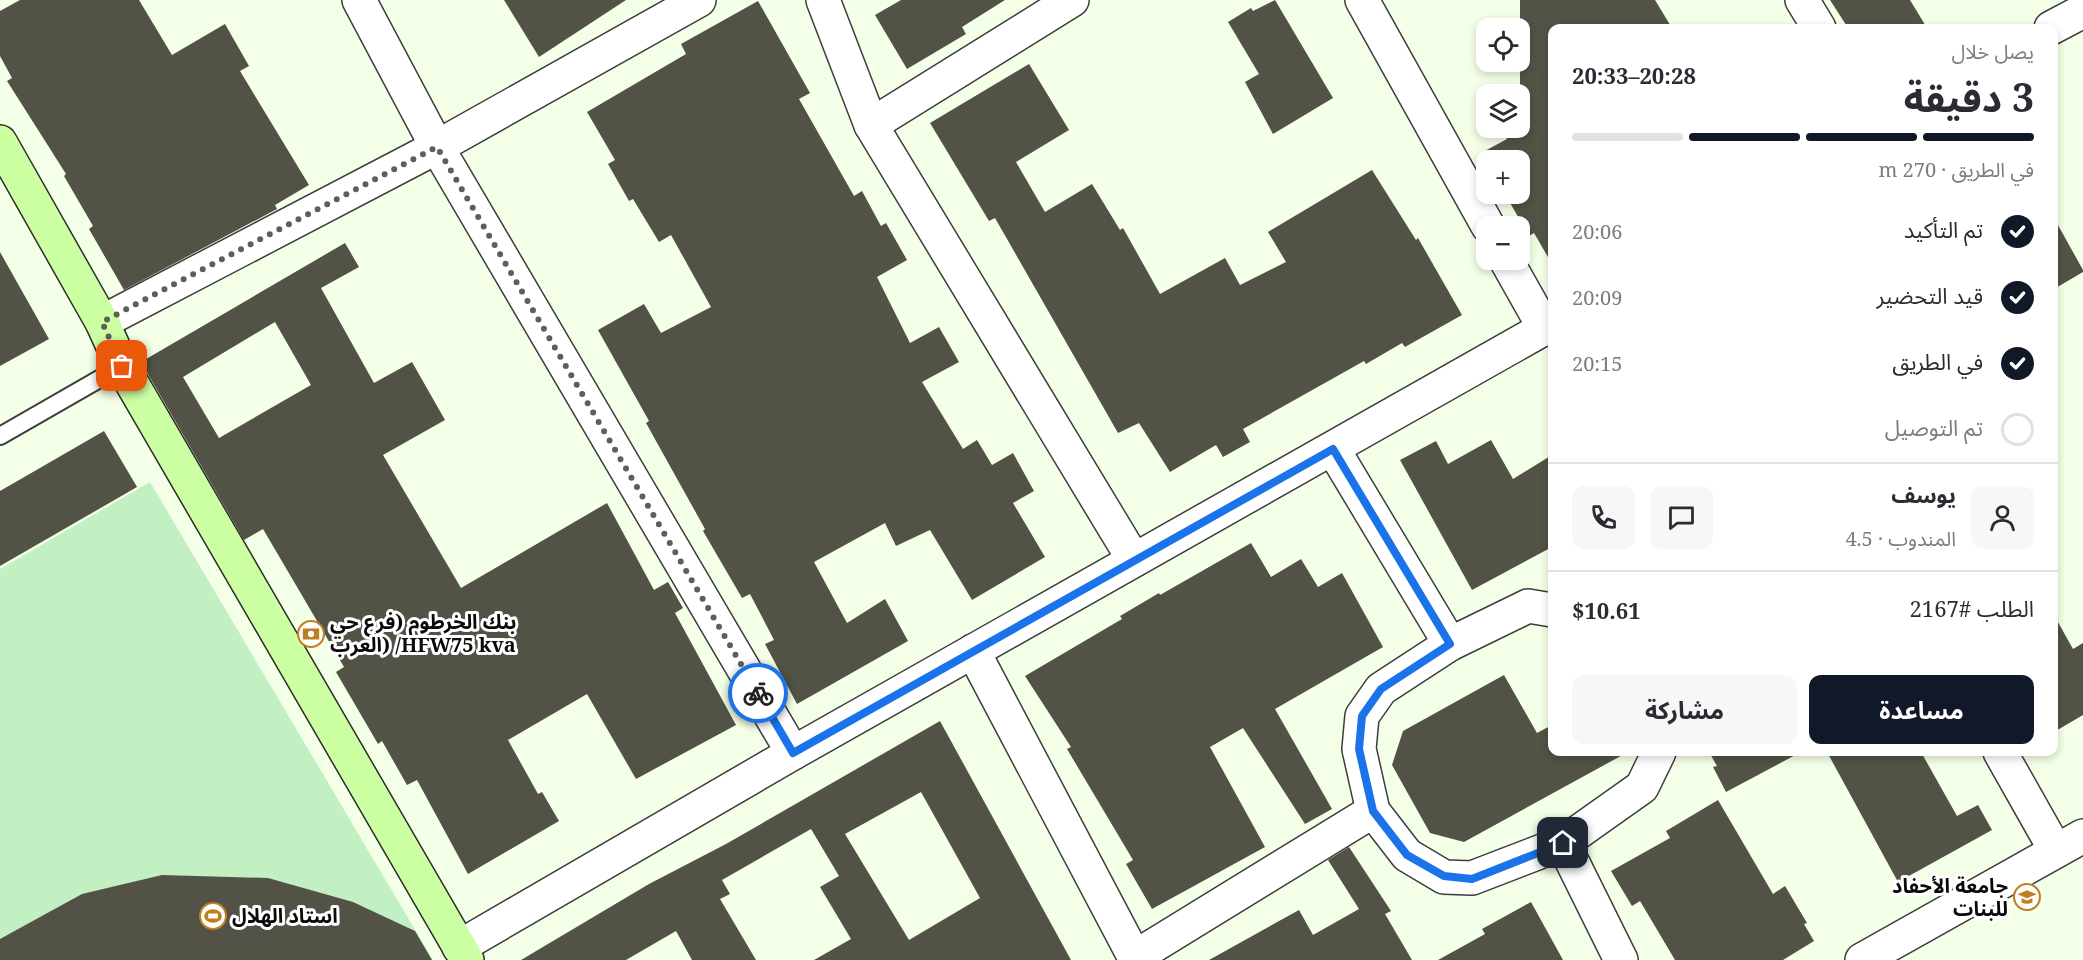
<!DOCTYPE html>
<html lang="ar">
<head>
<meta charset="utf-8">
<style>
  body { margin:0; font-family:"Noto Serif","Noto Sans Arabic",serif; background:#f7f7f7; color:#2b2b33; direction:rtl; height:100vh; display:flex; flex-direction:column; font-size:22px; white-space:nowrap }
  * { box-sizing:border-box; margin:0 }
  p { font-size:20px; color:#7c7c81 }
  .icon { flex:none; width:33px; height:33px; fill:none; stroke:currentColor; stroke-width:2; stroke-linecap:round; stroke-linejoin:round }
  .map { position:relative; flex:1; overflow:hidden; direction:ltr }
  .drawer { position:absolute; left:1548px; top:24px; width:510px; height:732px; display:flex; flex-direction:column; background:#fff; border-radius:12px; box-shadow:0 3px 9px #0003; direction:rtl }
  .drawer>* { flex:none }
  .controls { position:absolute; left:1476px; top:18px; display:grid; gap:12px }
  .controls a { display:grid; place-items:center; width:54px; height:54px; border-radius:12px; background:#fff; box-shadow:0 3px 9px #0003; font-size:30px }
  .pin { position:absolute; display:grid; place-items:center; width:51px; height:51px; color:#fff; margin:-26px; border-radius:12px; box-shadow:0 3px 9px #0006 }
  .courier { position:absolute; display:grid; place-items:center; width:60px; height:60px; margin:-30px; border:4px solid #1a73e8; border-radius:50%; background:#fff; color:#222; box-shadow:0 2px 8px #0007 }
  .overview em { font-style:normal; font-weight:700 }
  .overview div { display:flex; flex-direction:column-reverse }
  .overview { display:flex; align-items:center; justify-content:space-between; height:102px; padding:0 24px }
  h1 { font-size:39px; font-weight:700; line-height:45px }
  .bar { display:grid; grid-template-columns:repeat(4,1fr); gap:9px 6px; align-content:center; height:72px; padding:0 24px }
  .bar i { height:8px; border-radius:4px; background:#e1e1e2 }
  .bar .current { background:#111827 }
  .bar p { grid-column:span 4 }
  .line { display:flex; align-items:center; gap:15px; padding:0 24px; border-top:2px solid #e1e1e2 }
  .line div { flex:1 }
  .round { display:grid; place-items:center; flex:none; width:63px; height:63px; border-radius:12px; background:#f7f7f7 }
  ol { padding:0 24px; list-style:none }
  li { display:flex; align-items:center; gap:18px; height:66px }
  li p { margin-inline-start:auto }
  li .icon { padding:6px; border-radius:50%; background:#111827; color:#fff; stroke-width:4 }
  li:last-child { color:#7c7c81 }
  li i { width:33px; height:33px; border:3px solid #e1e1e2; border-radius:50% }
  .button { display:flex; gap:12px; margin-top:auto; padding:12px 24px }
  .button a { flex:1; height:69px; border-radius:12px; background:#111827; color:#fff; font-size:24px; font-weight:700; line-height:69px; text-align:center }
  .button a+a { background:#f7f7f7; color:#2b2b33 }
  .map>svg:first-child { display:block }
  .pitch { fill:#c3f0c3 }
  .building { fill:#525346; fill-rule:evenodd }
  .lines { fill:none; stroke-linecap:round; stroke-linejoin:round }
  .lane-casing { stroke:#3d3d3d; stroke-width:20 }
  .street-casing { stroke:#3d3d3d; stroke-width:36 }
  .secondary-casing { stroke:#2c2c2c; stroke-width:36 }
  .lane { stroke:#fff; stroke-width:16 }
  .street { stroke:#fff; stroke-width:33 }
  .secondary { stroke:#ccffa2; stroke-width:33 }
  .done { stroke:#5c6057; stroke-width:6; stroke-dasharray:0 10.8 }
  .route { stroke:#1a73e8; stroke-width:8 }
  .labels { text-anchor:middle; stroke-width:6; stroke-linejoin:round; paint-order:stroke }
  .poi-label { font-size:20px; font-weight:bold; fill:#0a0a0a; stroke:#fff; text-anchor:start }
</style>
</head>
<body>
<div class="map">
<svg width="2083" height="960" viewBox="0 0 2083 960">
  <rect width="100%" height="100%" fill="#f4ffe7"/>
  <path class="pitch" d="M150,482L433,960H0V569Z"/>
  <g class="building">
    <path d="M20,0H139L172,55L225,24L249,66L240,71L309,185L275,205L277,209L124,290L89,229L93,226L64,176L66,174L7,81L12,78L0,56V11Z"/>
    <path d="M504,0H626L539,57Z"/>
    <path d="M901,0H1005L962,27L966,34L907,69L875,15Z"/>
    <path d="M1275,0L1333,98L1273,134L1245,82L1259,74L1228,22L1251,8L1253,11Z"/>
    <path d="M1520,0H1655L1672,28H1552V264L1534,233L1529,236L1505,194H1520V160L1486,162L1481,153L1507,139L1500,128H1520Z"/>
    <path d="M1830,0H1910L1927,28H1848Z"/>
    <path d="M758,1L810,93L799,99L854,196L862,191L881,226L886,223L907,260L877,277L910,343L939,327L959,362L922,382L963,449L977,440L992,465L1013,453L1034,491L1013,503L1045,557L972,600L930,530L896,546L885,523L814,562L847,623L885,599L908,641L797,704L765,644L774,640L750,594L742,598L703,531L705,529L646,423L649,421L598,330L644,304L661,333L711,307L671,235L659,242L633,199L629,201L608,164L615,160L587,112L686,54L681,44Z"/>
    <path d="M1029,64L1069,130L1016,162L1045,212L1092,184L1120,230L1123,228L1160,294L1225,258L1240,285L1286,262L1268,232L1372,170L1416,240L1418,238L1462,315L1405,347L1402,343L1366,364L1364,361L1243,429L1250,442L1223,457L1216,445L1170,472L1139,423L1118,433L995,218L989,221L930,123Z"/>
    <path d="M2054,218L2083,270V272L2054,289Z"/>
    <path d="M345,243L359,267L321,288L374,383L412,362L445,420L383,455L461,588L607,503L654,590L668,582L683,608L675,613L736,725L636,779L587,694L508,740L538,794L542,792L559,821L468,874L417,780L407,785L382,741L378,744L336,672L344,667L263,529L244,540L141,362ZM275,322L311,385L219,438L183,377Z"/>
    <path d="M0,252L49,339L0,366Z"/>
    <path d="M104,431L137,487L0,566V491Z"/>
    <path d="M1491,440L1513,479L1552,455V547L1472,590L1400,460L1436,441L1448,464Z"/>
    <path d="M1251,543L1271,577L1301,559L1318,587L1342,573L1383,647L1275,709L1332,809L1305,824L1243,728L1210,747L1265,847L1152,909L1126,864L1133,860L1067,749L1071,747L1025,676L1122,619L1120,616L1159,593L1160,595Z"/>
    <path d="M2054,615L2073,649L2083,643V715L2054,732Z"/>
    <path d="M1504,675L1537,733L1552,725V752H1628L1464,842L1430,833L1392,765L1403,731Z"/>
    <path d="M940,721L1071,960H814L851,939L820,887L839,876L811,829L722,880L730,894L720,899L756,960H692L676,931L626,960H521L649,884L726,844ZM921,792L980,898L909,940L845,834Z"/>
    <path d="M1709,752H1801L1726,792L1713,767L1717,766Z"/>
    <path d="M1827,752H1921L1957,816L1978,805L1992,830L1898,882Z"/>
    <path d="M1718,800L1773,894L1785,886L1807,923L1804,924L1814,941L1783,960H1675L1640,901L1632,906L1611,871L1670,838L1666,831Z"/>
    <path d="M1349,847L1391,911L1385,914L1412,960H1209L1299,910L1313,935L1359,909L1328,860Z"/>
    <path d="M162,875L268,878L353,902L415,931L432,960H0V939L82,894Z"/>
    <path d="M1531,902L1563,960H1438L1485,934L1482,929Z"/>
  </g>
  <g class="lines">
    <defs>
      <path id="lane" d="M0,436L122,366"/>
      <g id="street">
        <path d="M359,0L437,147L793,753"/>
        <path d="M823,0L871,125L1134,560"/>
        <path d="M1362,0L1488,226"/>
        <path d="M1802,0L1819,28"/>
        <path d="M2051,28L2083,11"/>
        <path d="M871,125L1072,0"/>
        <path d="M1506,260L1545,329"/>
        <path d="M102,322L437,147L699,0"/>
        <path d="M1333,449L1450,644"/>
        <path d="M1552,610L1528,606L1450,644L1381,689L1362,716L1359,749L1373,811L1407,855L1444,877L1472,878L1563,843L1642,787L1659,752"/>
        <path d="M973,651L1136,960"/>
        <path d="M2000,752L2056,851"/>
        <path d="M1563,843L1621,960"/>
        <path d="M459,947L793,753L1552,324"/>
        <path d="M1135,957L1373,811"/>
        <path d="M1862,960L2083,836"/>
      </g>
      <path id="secondary" d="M0,142L102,322L122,366L467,960"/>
    </defs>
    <use href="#lane" class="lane-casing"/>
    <use href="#street" class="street-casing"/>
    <use href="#secondary" class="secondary-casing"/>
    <use href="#lane" class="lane"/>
    <use href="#street" class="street"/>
    <use href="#secondary" class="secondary"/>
  </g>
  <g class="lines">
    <path class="done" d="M122,366L102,322L437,147L758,693"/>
    <path class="route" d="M758,693L793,753L1333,449L1450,644L1381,689L1362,716L1359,749L1373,811L1407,855L1444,876L1472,879L1563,843"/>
  </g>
  <defs>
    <symbol id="bank-ring" viewBox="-11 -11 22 22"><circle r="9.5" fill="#fff" stroke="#bd7f1f" stroke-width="1.5"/><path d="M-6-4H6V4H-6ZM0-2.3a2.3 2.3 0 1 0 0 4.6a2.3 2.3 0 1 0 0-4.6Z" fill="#bd7f1f"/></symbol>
    <symbol id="university-ring" viewBox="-11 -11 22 22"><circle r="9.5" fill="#fff" stroke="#bd7f1f" stroke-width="1.5"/><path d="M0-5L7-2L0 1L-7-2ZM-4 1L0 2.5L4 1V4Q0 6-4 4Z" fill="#bd7f1f"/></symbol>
    <symbol id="stadium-ring" viewBox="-11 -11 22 22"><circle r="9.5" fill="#fff" stroke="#bd7f1f" stroke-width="1.5"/><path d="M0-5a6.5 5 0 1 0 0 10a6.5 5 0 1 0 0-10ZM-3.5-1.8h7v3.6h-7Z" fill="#bd7f1f"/></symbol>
  </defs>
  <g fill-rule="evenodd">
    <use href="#bank-ring" x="296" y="619" width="30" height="30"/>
    <use href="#university-ring" x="2012" y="882" width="30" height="30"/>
    <use href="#stadium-ring" x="198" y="901" width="30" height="30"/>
  </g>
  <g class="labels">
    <g class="poi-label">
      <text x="330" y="629">بنك الخرطوم (فرع حي<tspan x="330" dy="23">العرب) /HFW75 kva</tspan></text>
      <text x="2008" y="893" text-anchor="end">جامعة الأحفاد<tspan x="2008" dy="23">للبنات</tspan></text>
      <text x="232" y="923">استاد الهلال</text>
    </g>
  </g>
</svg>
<div class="controls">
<a><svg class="icon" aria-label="locate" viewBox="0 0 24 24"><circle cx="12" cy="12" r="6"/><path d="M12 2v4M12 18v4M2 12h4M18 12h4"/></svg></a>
<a><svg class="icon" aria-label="layers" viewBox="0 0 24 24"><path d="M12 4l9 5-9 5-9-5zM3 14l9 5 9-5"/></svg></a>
<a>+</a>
<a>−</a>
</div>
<div class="pin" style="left:122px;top:366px;background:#ea580c"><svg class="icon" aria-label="bag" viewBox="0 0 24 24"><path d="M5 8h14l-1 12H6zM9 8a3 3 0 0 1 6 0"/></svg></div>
<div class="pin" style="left:1563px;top:843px;background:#1f2937"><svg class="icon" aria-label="home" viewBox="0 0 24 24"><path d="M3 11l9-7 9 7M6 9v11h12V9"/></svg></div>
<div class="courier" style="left:758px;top:693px"><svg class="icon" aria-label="bike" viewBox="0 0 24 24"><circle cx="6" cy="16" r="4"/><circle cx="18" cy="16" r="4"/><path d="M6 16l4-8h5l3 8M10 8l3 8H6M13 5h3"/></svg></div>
<section class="drawer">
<div class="overview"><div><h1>3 دقيقة</h1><p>يصل خلال</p></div><em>20:28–20:33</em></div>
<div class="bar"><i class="current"></i><i class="current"></i><i class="current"></i><i></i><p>في الطريق · 270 m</p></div>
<ol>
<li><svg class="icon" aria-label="check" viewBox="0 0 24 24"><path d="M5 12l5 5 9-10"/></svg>تم التأكيد<p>20:06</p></li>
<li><svg class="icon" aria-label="check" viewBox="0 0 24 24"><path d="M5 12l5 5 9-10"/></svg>قيد التحضير<p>20:09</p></li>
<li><svg class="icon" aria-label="check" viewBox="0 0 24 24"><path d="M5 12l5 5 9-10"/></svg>في الطريق<p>20:15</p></li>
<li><i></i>تم التوصيل</li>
</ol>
<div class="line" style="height:108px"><a class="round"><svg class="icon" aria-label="person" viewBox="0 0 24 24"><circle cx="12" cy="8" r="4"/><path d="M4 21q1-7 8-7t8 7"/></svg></a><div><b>يوسف</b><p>المندوب · 4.5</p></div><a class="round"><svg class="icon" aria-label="chat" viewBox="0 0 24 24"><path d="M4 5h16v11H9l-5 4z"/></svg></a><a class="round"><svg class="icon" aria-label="phone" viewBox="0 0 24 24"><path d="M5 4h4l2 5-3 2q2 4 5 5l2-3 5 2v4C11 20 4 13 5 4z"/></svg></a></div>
<div class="line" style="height:78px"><div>الطلب #2167</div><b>$10.61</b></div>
<div class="button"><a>مساعدة</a><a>مشاركة</a></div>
</section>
</div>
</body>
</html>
